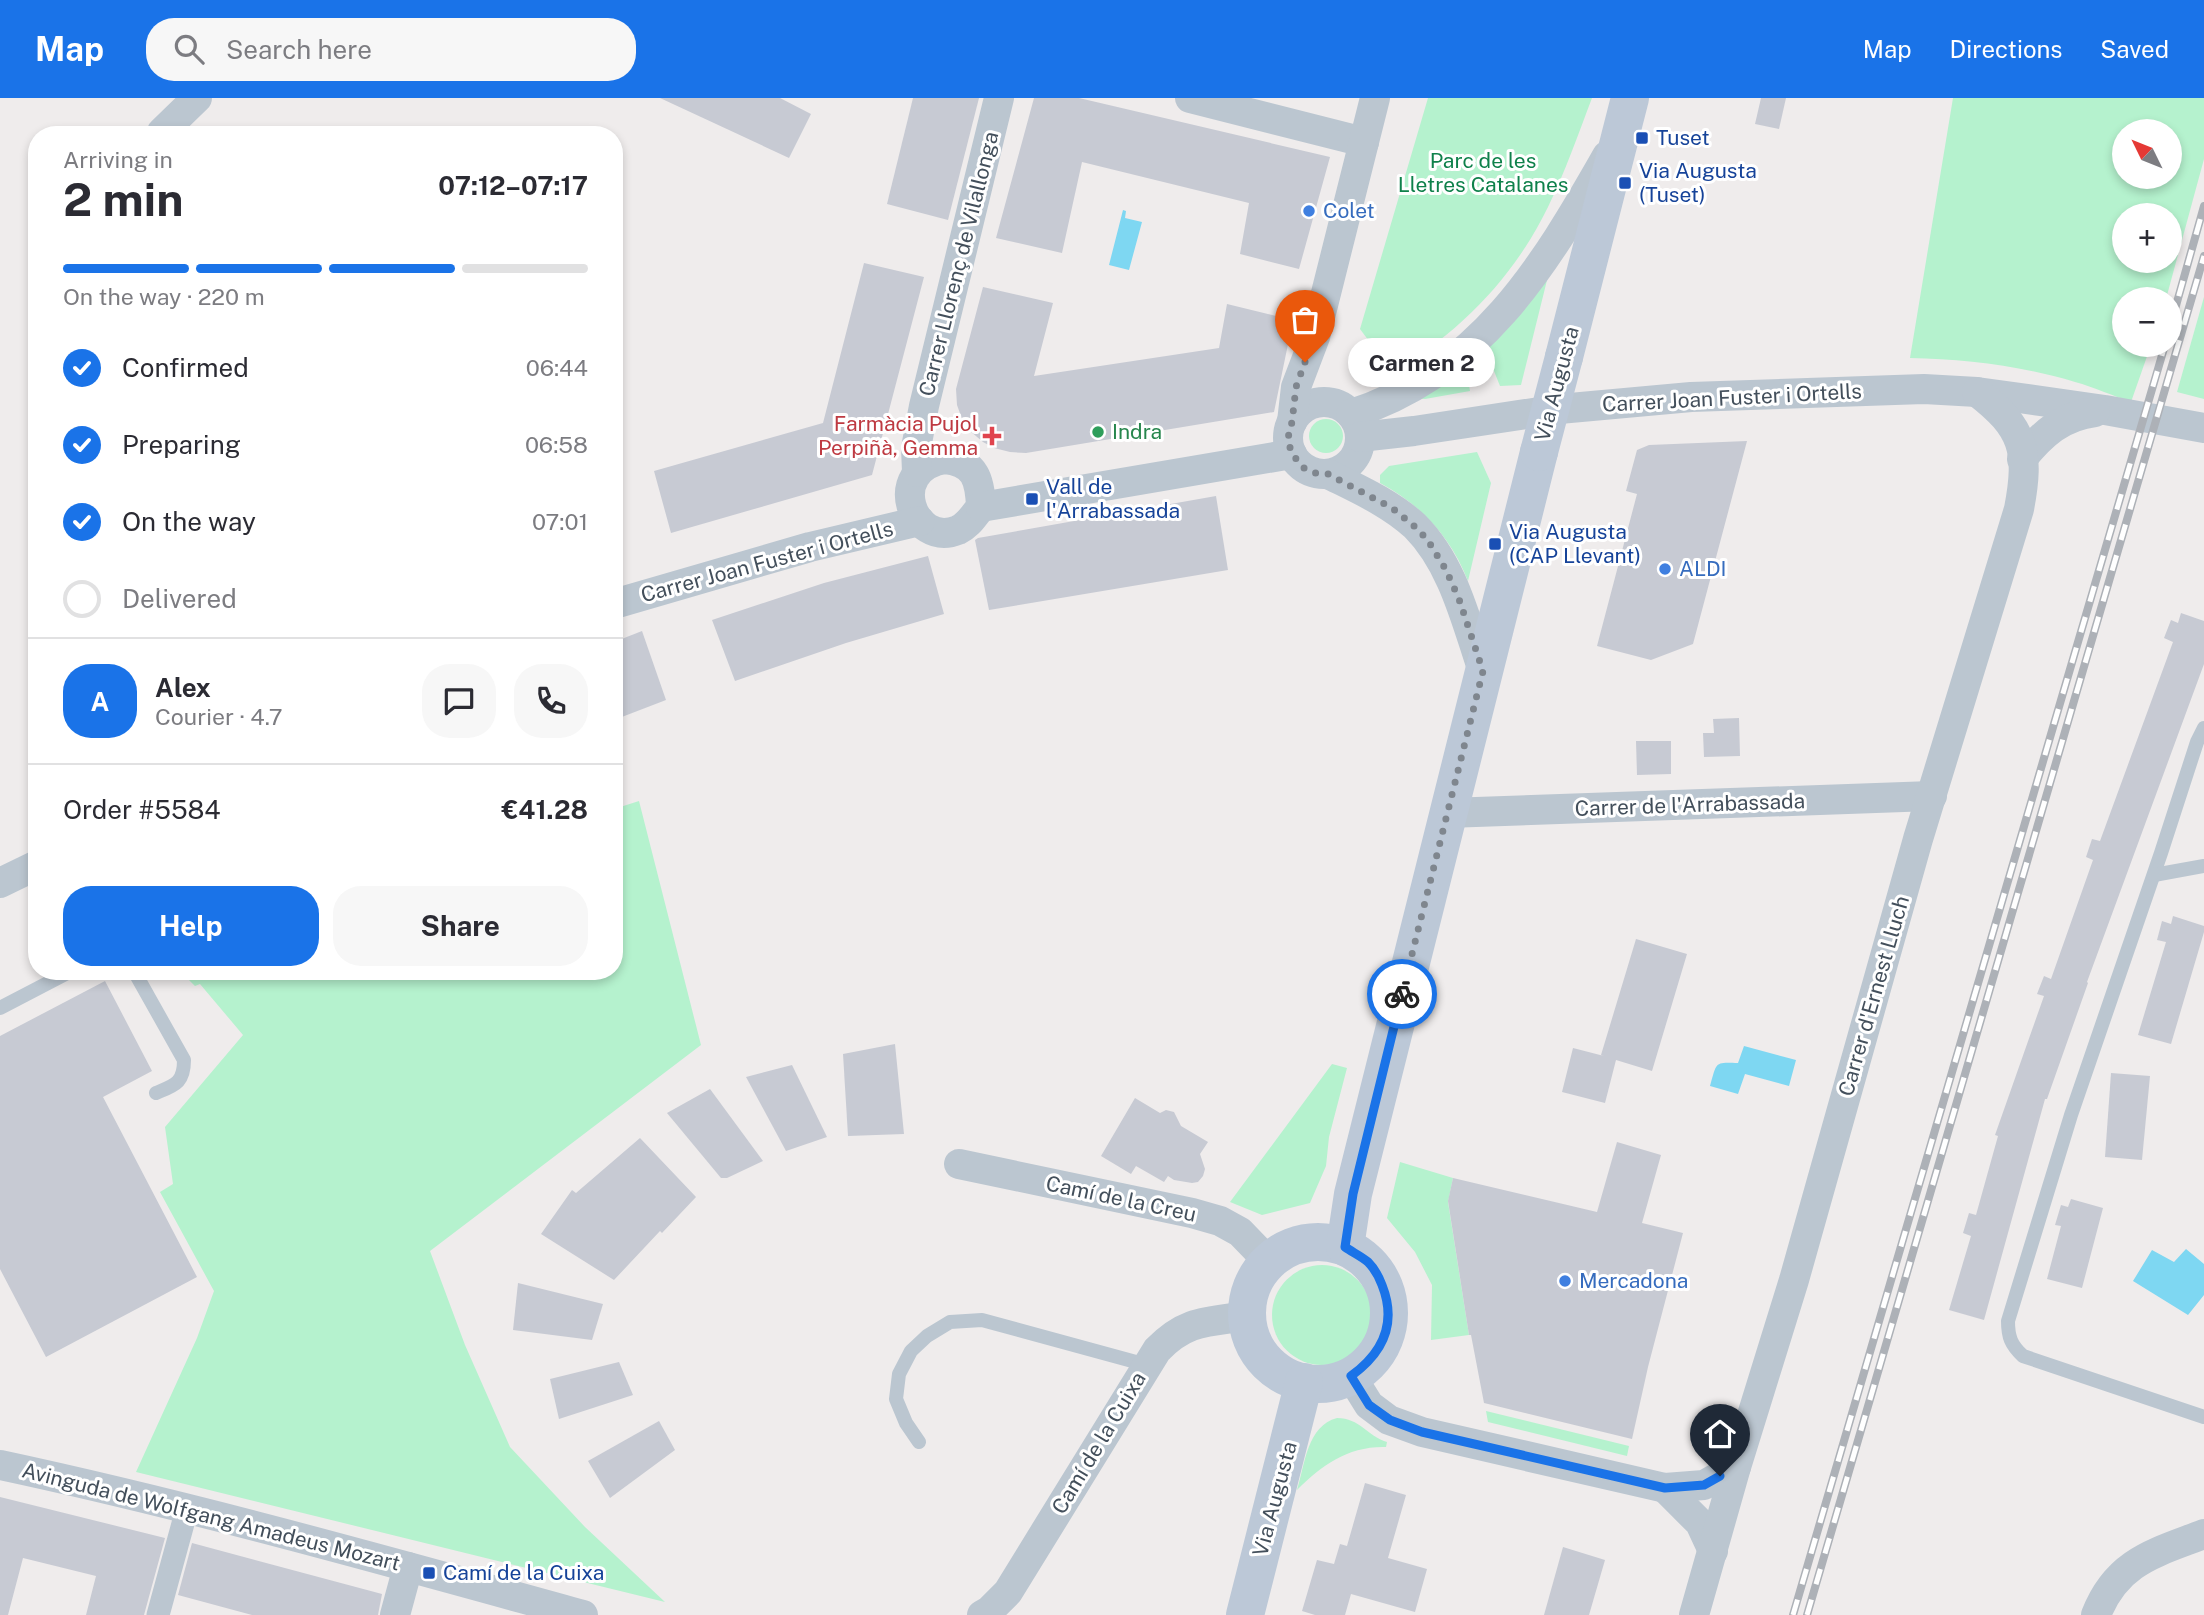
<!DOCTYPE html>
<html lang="en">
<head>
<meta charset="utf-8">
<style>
  body { margin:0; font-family:"Public Sans",sans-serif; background:#f7f7f7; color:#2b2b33; height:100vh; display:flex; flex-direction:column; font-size:26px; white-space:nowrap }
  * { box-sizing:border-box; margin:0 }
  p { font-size:23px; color:#7c7c81 }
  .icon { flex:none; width:38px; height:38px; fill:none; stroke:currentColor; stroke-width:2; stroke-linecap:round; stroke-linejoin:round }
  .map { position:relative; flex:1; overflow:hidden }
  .drawer { position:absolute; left:28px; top:28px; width:595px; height:854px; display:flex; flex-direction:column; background:#fff; border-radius:28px; box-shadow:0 4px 10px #0003 }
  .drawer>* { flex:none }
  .needle { width:46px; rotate:313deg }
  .controls { position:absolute; left:2112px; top:21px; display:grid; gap:14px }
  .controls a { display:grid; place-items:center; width:70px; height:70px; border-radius:50%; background:#fff; box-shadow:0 4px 10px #0003; font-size:35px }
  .pin { position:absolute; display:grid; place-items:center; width:60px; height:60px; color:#fff; margin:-72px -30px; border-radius:50% 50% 50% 0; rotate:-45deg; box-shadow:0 0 7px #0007 }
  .pin .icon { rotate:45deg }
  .courier { position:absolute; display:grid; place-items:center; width:70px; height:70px; margin:-35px; border:5px solid #1a73e8; border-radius:50%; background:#fff; color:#222; box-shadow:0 2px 9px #0007 }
  .bubble { position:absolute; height:49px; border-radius:24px; background:#fff; box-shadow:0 4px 10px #0003; font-size:23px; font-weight:700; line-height:49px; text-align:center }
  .summary em { font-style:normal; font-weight:700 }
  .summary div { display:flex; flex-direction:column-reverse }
  .summary { display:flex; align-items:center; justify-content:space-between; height:119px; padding:0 35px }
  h1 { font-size:46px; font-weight:700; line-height:52px }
  .bar { display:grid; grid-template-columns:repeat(4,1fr); gap:10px 7px; align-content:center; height:84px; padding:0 35px }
  .bar i { height:9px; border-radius:5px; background:#e1e1e2 }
  .bar .active { background:#1a73e8 }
  .bar p { grid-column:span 4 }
  .line { display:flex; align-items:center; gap:18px; padding:0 35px; border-top:2px solid #e1e1e2 }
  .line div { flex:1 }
  .round { display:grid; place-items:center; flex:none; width:74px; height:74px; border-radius:28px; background:#f7f7f7 }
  ol { padding:0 35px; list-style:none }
  li { display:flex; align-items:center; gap:21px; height:77px }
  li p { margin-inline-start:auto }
  li .icon { padding:7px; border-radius:50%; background:#1a73e8; color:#fff; stroke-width:4 }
  li:last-child { color:#7c7c81 }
  li i { width:38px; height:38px; border:4px solid #e1e1e2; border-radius:50% }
  .button { display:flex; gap:14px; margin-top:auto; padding:14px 35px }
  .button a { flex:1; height:80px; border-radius:28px; background:#1a73e8; color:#fff; font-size:28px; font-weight:700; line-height:80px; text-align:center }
  .button a+a { background:#f7f7f7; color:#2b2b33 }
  header { display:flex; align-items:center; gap:42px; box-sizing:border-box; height:98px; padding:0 35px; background:#1a73e8; color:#fff }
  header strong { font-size:33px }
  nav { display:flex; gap:38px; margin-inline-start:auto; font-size:24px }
  .search { width:490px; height:63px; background:#f7f7f7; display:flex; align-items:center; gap:18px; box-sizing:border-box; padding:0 24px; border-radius:28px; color:#7c7c81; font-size:26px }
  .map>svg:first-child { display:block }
  .green { fill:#b5f2ce; fill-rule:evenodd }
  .water { fill:#7ed7f2 }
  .building { fill:#c7cad3 }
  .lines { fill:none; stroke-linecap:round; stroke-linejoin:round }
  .service { stroke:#bbc6d0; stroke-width:14 }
  .pedestrian { stroke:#bbc6d0; stroke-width:23 }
  .minor { stroke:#bbc6d0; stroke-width:30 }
  .secondary { stroke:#bcc8d7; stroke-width:38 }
  .rail-casing { stroke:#adb1b7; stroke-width:8 }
  .rail { stroke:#fff; stroke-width:5; stroke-dasharray:16; stroke-linecap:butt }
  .secondary-bridge { stroke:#bcc8d7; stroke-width:38 }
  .done { stroke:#7f868e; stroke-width:7; stroke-dasharray:0 12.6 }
  .route { stroke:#1a73e8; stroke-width:9 }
  .transit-dot { fill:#1a4fb4; stroke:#fff; stroke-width:2.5 }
  .shop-dot { fill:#3f7fe0; stroke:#fff; stroke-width:2.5 }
  .leisure-dot { fill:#2e9e5b; stroke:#fff; stroke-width:2.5 }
  .health-dot { fill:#e0444e; stroke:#fff; stroke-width:2.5 }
  .labels { text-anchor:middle; stroke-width:6; stroke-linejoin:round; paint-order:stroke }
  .transit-label { font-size:21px; fill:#164399; stroke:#fff; text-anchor:start }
  .park-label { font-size:21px; fill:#0f814b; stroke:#fff }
  .shop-label { font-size:21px; fill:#366cbe; stroke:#fff; text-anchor:start }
  .street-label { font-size:21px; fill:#434f5b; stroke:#fff }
  .health-label { font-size:21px; fill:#be3a42; stroke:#fff; text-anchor:end }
  .leisure-label { font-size:21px; fill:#27864d; stroke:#fff; text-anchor:start }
</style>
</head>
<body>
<header>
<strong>Map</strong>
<div class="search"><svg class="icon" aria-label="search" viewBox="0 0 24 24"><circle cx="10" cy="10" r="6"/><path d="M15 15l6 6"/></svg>Search here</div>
<nav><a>Map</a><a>Directions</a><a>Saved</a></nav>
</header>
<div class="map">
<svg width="2204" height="1517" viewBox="0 0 2204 1517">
  <rect width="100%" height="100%" fill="#efecec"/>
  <g class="green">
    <path d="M1428,0H1592C1578,37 1565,74 1548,109C1514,179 1459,236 1392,274L1360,231Z"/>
    <path d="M1953,0H2204V61L2166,201H2124V247H2151L2131,304C2113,298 2094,289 2075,284C2022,268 1965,261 1910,260ZM2124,33H2170V79H2124ZM2124,117H2170V163H2124Z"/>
    <path d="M1551,166L1521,287L1500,288L1494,273L1467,276L1470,293L1425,301L1413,300Z"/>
    <path d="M2204,199V301L2177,294Z"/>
    <circle cx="1326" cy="338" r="17"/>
    <path d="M1477,354L1491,385L1468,483C1451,439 1421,407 1380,385V377L1389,368Z"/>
    <path d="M639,703L701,947L430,1153L465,1247L510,1349L585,1429L665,1504L136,1374L197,1240L214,1193L160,1094L173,1086L165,1029L243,937L200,886L195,888L180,873H614V711Z"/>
    <path d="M1332,966L1347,970L1329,1039L1326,1068L1310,1105L1262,1117L1230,1104Z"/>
    <path d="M1400,1064L1453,1080L1448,1104L1469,1237L1431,1242L1432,1187L1415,1154L1387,1120Z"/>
    <circle cx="1322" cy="1217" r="50"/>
    <path d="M1486,1313L1629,1348L1627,1358L1488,1324Z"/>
    <path d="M1337,1320C1360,1320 1367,1338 1387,1344L1386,1349C1348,1348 1322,1367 1297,1392C1305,1366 1307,1328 1337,1320Z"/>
  </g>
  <g class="water">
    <path d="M1123,112L1126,113L1125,120L1142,124L1129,172L1109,167Z"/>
    <path d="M1744,948L1796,962L1789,988L1745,976L1738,996L1710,988C1717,964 1714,964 1738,965Z"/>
    <path d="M2186,1151L2204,1166V1197L2188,1217L2133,1183L2152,1152L2174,1164Z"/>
  </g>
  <g class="building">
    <path d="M660,0H780L811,16L789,60Z"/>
    <path d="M913,0H979L948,122L887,106Z"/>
    <path d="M1034,0H1079L1330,59L1299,171L1240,156L1249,105L1082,64L1062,155L996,140Z"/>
    <path d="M1761,0H1786L1779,31L1755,26Z"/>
    <path d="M864,165L924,179L872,377L671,435L654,373L823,325Z"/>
    <path d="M983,189L1053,205L1034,278L1219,250L1227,206L1293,222L1274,314L1026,355L1010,354L994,350L983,344L970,333L962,321L957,307L956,291Z"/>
    <path d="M1747,343L1693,546L1651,562L1597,548L1637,396L1626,393L1637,352L1649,347Z"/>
    <path d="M1216,398L1228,472L989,512L975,442L978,440Z"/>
    <path d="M928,458L944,516L846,545L735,583L712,522L824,485Z"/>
    <path d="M2181,515L2204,523V566L2087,884L2088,885L2047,1001H2045L1984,1222L1949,1212L1971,1138L1963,1135L1969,1115L1976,1117L1998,1038L1995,1037L2044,898L2037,896L2044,878L2051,881L2093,762L2086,759L2092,741L2100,743L2173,544L2164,540L2171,522L2178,525Z"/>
    <path d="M642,533L666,602L614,622V544Z"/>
    <path d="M1739,620L1740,658L1704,659L1703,635H1714L1713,621Z"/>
    <path d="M1636,643H1671V676L1637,677Z"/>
    <path d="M2173,818L2204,828V834L2171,946L2138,937L2166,844L2157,842L2162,823L2171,826Z"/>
    <path d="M1636,841L1687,856L1652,973L1616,962L1605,1005L1562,994L1573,950L1604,958L1601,957Z"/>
    <path d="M105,883L152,973L103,999L197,1179L46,1259L0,1171V938Z"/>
    <path d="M895,946L904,1036L848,1038L843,956Z"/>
    <path d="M792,967L827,1039L786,1053L746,979Z"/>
    <path d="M2111,975L2150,978L2142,1062L2105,1059Z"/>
    <path d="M710,991L763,1063L727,1080H721L667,1015Z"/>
    <path d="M1135,1000L1160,1015L1166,1012L1174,1014L1181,1028L1208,1044L1200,1056L1205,1071L1203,1078L1198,1084L1192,1085L1174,1082L1168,1078L1164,1084L1136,1068L1131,1076L1101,1058Z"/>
    <path d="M640,1040L696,1099L662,1135L660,1133L614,1182L541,1136L572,1092L576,1095Z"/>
    <path d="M1617,1044L1661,1057L1642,1125L1683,1135L1648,1269L1632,1341L1484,1305L1471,1237H1469L1448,1103L1453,1080L1597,1114Z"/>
    <path d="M2071,1101L2103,1110L2082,1190L2047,1181L2061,1128L2055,1127L2061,1107L2068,1109Z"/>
    <path d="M518,1185L603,1206L592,1242L513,1232Z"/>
    <path d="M619,1264L633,1297L559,1321L550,1281Z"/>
    <path d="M659,1323L675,1352L610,1400L588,1363Z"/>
    <path d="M1365,1385L1406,1397L1388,1460L1427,1471L1415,1514L1351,1496L1345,1517H1315L1302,1513L1317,1462L1334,1466L1340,1446L1347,1448Z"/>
    <path d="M0,1399L165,1440L144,1517H86L96,1478L23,1460L8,1517H0Z"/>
    <path d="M192,1445L382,1496L378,1517H252L178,1497Z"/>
    <path d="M1563,1449L1605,1462L1589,1517H1544Z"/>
  </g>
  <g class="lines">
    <g class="service">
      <path d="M2204,630L2197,644L2161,755L2071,1017L2008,1223C2008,1239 2011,1247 2023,1258L2204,1319"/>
      <path d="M2154,777L2204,768"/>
      <path d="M134,873L184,962C184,985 175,987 156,995"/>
      <path d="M0,910L71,873"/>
      <path d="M919,1344L906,1325L896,1301L899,1276L911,1253L927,1238L950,1224L982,1222L1147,1267"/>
    </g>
    <path class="pedestrian" d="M158,1517L187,1411"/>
    <g class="minor">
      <path d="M1190,0L1364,44"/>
      <path d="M162,34L197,0"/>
      <circle cx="1324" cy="340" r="36"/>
      <path d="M1351,316C1479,276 1544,169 1607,58"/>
      <path d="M1292,324L1296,289L1315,239L1375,0"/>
      <path d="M1360,339L1414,333L1559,311L1691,299L1924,291L1977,294L2105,312L2204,330"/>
      <path d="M945,361C976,364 980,383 981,409C974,417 969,427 958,432C912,451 884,371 945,361Z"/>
      <path d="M2022,361C2042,336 2062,318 2095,314"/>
      <path d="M917,374L916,350L924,308L999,0"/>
      <path d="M1328,376C1358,391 1390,405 1415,428C1453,466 1466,523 1483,573"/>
      <path d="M981,409L1292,356"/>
      <path d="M614,506L810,449L920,423"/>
      <path d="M1447,715L1932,698"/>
      <path d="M0,785L37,767"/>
      <path d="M959,1066L1192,1115L1220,1123L1240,1134L1269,1164"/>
      <path d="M1351,1278L1369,1307L1389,1322L1422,1334L1665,1390L1704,1387L1736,1369"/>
      <path d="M0,1367C196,1409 390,1464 583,1517"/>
      <path d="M1665,1390L1700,1425L1713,1453"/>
      <path d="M395,1517L408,1469"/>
      <path d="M982,1517L989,1513L1008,1494L1157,1252C1186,1222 1207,1224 1247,1218"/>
      <path d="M1694,1517L1736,1369L1794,1182L1918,741L2019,411C2030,353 2024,330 1977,294"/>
      <path d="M2096,1517C2117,1463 2155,1455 2204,1436"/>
    </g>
    <g class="secondary">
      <path d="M1564,259L1630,0"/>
      <circle cx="1318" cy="1215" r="71"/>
      <path d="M1345,1149L1353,1096L1539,354"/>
      <path d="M1245,1517L1304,1284"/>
    </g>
    <defs>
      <g id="rail">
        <path d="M2170,229L2204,108"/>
        <path d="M1793,1517L2165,247"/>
        <path d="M1807,1517L2204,158"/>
      </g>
    </defs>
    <use href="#rail" class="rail-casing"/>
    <use href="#rail" class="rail"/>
    <path class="secondary-bridge" d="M1539,354L1564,259"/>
  </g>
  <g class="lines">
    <path class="done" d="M1305,264L1296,289L1292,324L1289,334L1288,343L1292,356L1304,370L1315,375L1328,376L1392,410L1413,427L1427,441L1446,472L1459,501L1483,573L1402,896"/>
    <path class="route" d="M1402,896L1353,1096L1345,1149C1352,1154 1361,1158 1368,1164C1375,1171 1379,1179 1382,1187C1397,1225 1383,1255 1351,1278L1369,1307L1390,1322L1422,1334L1665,1390L1704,1387L1720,1378"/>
  </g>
  <g class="transit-dot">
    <rect x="1635" y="33" width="14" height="14" rx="3.5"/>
    <rect x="1618" y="78" width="14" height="14" rx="3.5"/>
    <rect x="1025" y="394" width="14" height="14" rx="3.5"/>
    <rect x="1488" y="439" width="14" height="14" rx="3.5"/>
    <rect x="422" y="1468" width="14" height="14" rx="3.5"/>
  </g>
  <g class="shop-dot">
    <circle cx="1309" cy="113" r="7"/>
    <circle cx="1665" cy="471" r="7"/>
    <circle cx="1565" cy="1183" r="7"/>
  </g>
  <circle class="leisure-dot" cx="1098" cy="334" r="7"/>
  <path class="health-dot" d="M988.5 327.5h7v7h7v7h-7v7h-7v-7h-7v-7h7z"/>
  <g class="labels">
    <g class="transit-label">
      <text x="1656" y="47">Tuset</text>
      <text x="1639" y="80">Via Augusta<tspan x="1639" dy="24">(Tuset)</tspan></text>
      <text x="1046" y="396">Vall de<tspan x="1046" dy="24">l'Arrabassada</tspan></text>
      <text x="1509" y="441">Via Augusta<tspan x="1509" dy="24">(CAP Llevant)</tspan></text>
      <text x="443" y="1482">Camí de la Cuixa</text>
    </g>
    <g class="park-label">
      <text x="1483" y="70">Parc de les<tspan x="1483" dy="24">Lletres Catalanes</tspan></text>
    </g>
    <g class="shop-label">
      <text x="1323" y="120">Colet</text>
      <text x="1679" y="478">ALDI</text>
      <text x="1579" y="1190">Mercadona</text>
    </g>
    <g class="street-label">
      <text transform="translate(959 166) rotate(-76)" y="7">Carrer Llorenç de Vilallonga</text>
      <text transform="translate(1557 286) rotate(-75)" y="7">Via Augusta</text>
      <text transform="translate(1732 300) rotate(-3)" y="7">Carrer Joan Fuster i Ortells</text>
      <text transform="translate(767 464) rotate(-15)" y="7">Carrer Joan Fuster i Ortells</text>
      <text transform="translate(1690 707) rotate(-2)" y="7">Carrer de l'Arrabassada</text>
      <text transform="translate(1874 898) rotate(-74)" y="7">Carrer d'Ernest Lluch</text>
      <text transform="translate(1121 1101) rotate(12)" y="7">Camí de la Creu</text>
      <text transform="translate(1099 1345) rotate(-59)" y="7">Camí de la Cuixa</text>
      <text transform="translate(1275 1401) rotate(-75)" y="7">Via Augusta</text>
      <text transform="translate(211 1419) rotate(14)" y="7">Avinguda de Wolfgang Amadeus Mozart</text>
    </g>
    <g class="health-label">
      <text x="978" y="333">Farmàcia Pujol<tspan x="978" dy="24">Perpiñà, Gemma</tspan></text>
    </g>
    <g class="leisure-label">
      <text x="1112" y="341">Indra</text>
    </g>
  </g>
</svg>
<div class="controls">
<a><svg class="needle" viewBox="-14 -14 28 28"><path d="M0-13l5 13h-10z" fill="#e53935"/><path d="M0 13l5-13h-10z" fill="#7c7c81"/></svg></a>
<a>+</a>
<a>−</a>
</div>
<div class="pin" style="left:1305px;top:264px;background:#ea580c"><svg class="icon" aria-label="bag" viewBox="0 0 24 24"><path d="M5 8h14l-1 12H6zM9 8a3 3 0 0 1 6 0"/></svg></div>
<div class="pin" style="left:1720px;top:1378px;background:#1f2937"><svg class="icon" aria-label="home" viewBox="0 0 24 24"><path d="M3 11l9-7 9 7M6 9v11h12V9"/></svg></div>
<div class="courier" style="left:1402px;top:896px"><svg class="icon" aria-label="bike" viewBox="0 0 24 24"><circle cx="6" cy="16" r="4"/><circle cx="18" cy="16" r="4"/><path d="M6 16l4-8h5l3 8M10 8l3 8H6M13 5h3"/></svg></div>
<div class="bubble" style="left:1348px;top:240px;width:147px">Carmen 2</div>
<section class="drawer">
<div class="summary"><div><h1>2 min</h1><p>Arriving in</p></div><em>07:12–07:17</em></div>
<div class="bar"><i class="active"></i><i class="active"></i><i class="active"></i><i></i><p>On the way · 220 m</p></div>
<ol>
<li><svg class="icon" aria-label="check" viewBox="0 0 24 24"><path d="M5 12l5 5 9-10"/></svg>Confirmed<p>06:44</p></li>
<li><svg class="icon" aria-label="check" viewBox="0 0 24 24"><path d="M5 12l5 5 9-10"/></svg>Preparing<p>06:58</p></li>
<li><svg class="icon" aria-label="check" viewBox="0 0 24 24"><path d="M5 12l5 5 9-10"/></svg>On the way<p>07:01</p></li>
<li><i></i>Delivered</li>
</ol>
<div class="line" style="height:126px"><b class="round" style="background:#1a73e8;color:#fff">A</b><div><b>Alex</b><p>Courier · 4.7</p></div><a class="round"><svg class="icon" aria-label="chat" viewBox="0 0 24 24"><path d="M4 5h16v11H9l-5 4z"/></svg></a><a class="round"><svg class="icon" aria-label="phone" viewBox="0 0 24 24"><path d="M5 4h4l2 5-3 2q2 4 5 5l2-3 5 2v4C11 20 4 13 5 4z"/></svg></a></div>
<div class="line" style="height:91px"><div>Order #5584</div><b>€41.28</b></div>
<div class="button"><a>Help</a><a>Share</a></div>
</section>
</div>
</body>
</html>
